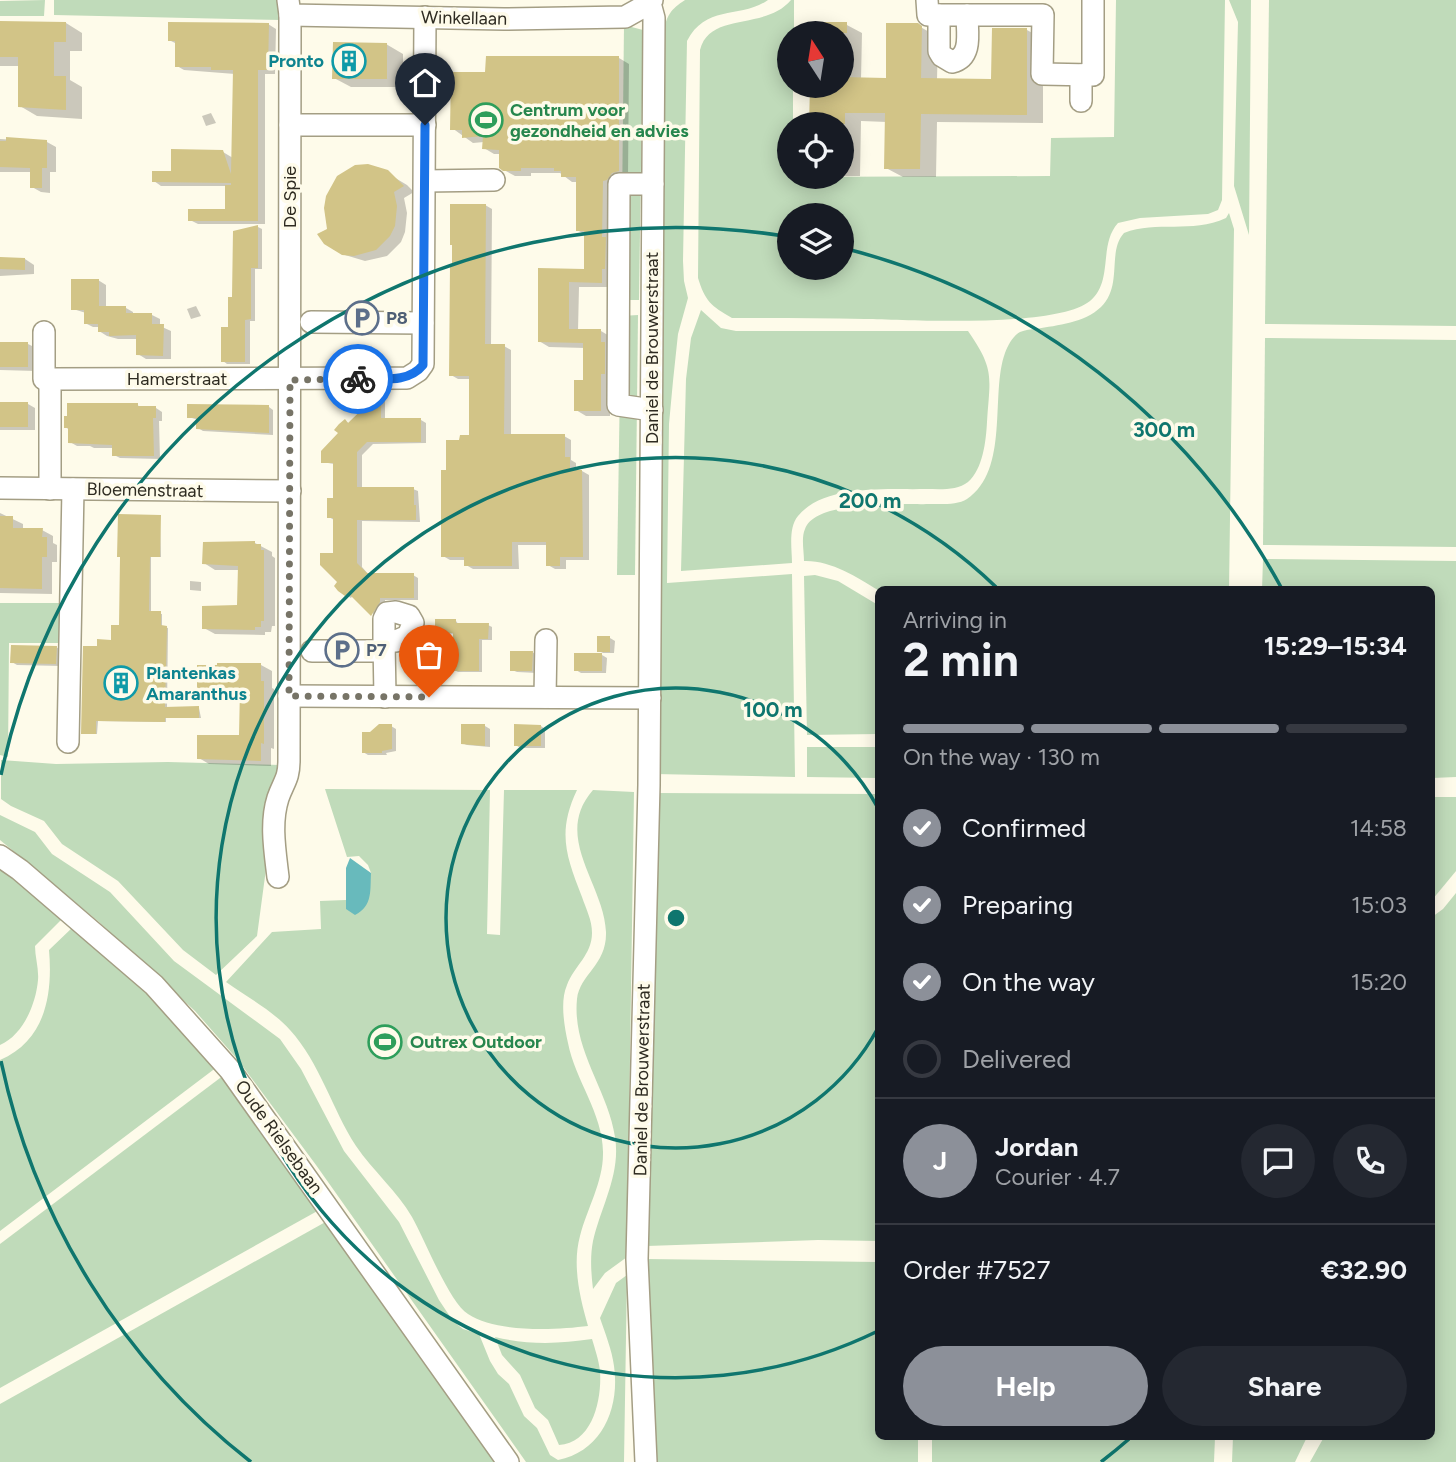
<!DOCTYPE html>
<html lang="en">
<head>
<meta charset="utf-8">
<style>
  body { margin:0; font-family:Figtree,sans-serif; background:#242831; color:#f1f3f6; height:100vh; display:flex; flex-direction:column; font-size:26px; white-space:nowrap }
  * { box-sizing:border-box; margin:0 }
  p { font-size:23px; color:#9ea1a6 }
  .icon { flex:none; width:38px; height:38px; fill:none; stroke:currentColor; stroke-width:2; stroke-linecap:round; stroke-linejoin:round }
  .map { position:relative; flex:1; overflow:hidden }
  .panel { position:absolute; left:875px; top:586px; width:560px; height:854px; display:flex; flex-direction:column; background:#171b24; border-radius:10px; box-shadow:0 4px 18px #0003 }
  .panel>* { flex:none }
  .needle { width:46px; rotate:348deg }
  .tools { position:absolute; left:777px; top:21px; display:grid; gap:14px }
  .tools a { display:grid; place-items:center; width:77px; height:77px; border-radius:50%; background:#171b24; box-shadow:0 4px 18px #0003; font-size:35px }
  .pin { position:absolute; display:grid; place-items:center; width:60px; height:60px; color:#fff; margin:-72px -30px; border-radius:50% 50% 50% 0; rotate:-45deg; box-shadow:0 0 7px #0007 }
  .pin .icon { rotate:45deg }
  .courier { position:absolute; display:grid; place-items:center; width:70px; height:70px; margin:-35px; border:5px solid #1a73e8; border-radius:50%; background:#fff; color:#222; box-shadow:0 2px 9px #0007 }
  .head em { font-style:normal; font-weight:700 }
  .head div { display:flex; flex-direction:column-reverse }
  .head { display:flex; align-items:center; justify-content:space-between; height:119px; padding:0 28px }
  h1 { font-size:46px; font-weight:700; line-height:52px }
  .bar { display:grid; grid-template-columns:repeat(4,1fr); gap:10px 7px; align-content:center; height:84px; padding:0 28px }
  .bar i { height:9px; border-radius:5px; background:#363941 }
  .bar .current { background:#8c9099 }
  .bar p { grid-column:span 4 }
  .line { display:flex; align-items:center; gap:18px; padding:0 28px; border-top:2px solid #363941 }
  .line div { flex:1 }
  .round { display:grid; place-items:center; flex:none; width:74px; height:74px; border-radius:37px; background:#242831 }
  ol { padding:0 28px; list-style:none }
  li { display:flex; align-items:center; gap:21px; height:77px }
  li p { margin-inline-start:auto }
  li .icon { padding:7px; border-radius:50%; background:#8c9099; color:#fff; stroke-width:4 }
  li:last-child { color:#9ea1a6 }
  li i { width:38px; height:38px; border:4px solid #363941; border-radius:50% }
  .button { display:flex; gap:14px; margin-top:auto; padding:14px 28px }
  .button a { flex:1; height:80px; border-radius:42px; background:#8c9099; color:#fff; font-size:28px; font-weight:700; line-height:80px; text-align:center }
  .button a+a { background:#242831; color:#f1f3f6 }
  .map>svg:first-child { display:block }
  .green { fill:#c0dbba; fill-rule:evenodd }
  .water { fill:#68babc }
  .shadow { fill:#0003 }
  .building { fill:#d2c487 }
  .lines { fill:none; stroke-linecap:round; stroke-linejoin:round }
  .minor-casing { stroke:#a49e84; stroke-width:24 }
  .minor { stroke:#fff; stroke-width:21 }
  .done { stroke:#777467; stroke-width:7; stroke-dasharray:0 12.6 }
  .route { stroke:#1a73e8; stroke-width:9 }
  .ring { fill:none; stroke:#0f766e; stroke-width:3.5 }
  .labels { text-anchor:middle; stroke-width:7; stroke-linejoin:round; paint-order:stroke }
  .street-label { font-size:18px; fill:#2e2b21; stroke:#fefbea }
  .culture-label { font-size:18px; font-weight:bold; fill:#0d838f; stroke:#fefbea; text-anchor:end }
  .leisure-label { font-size:18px; font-weight:bold; fill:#27864d; stroke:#fefbea; text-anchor:start }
  .service-label { font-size:18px; font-weight:bold; fill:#4e5e75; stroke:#fefbea; text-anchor:start }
  .centre { fill:#0f766e; stroke:#fefbea; stroke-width:3.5 }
  .ring-label { font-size:21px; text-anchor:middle; font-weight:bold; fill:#0f766e; stroke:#fefbea; stroke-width:7; stroke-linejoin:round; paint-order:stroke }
</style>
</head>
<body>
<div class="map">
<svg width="1456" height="1462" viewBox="0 0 1456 1462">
  <rect width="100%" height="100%" fill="#fefbea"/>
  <g class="green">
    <path d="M45,0L44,16H0V1Z"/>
    <path d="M54,0H279L282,20L54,15Z"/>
    <path d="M685,0H768C741,19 706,4 687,41L683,261L684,281L688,298L678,334L673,381L669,424L667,583L792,574L795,777L655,774L664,32C666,16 671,9 685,0Z"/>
    <path d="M791,0H794V33H789V86H793V124H789V177L1050,176L1051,138L1114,137L1116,0H1225L1222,200L1218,210L1208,214L1140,218L1118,223C1098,245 1114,281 1090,301C1057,328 912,320 865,319C820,318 776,318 732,318C711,306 705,301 698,278L700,50C710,11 765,31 791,0ZM789,215H842V268H789Z"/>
    <path d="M1229,0H1251L1249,235L1234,186L1238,22Z"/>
    <path d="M1269,0H1456V326L1265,324Z"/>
    <path d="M624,25L643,30L639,300H621Z"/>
    <path d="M1229,213L1234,229L1229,590H878C857,577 830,560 804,561C804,551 801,538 805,529C816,499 904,505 931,504C942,504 958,505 967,499C1010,470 990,394 1005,353C1008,345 1013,336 1020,332C1025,330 1031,329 1036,329C1058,325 1084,323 1101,307C1123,286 1107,251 1124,233C1157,220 1191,234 1226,218Z"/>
    <path d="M701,310L721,328L736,331H968C995,370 990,376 987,422C986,441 983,469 968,482C957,491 939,489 926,489C889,490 824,484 798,516C788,528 792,549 792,563L681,571L686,379L691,338Z"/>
    <path d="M638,315L635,575H617L621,316Z"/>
    <path d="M1265,338L1456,340V547L1263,545Z"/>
    <path d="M1263,559L1456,561V777L1432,778V590H1262Z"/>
    <path d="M815,575L838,581L878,605V734L807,735L804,576Z"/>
    <path d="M0,603H61V643H9L8,757L0,755Z"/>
    <path d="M807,747H878V778L807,777Z"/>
    <path d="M1,760L56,764L168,762L280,765L257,936L216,975L183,950L118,881L62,844L44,821L11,806L1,799Z"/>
    <path d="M325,789L490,790L487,934L500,935L504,790H577C557,832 566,856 582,897C586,909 592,920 592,933C592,955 574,966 567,985C560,1001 564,1025 568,1043C575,1080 604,1115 603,1154C603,1182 587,1209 580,1236C572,1265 580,1298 588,1326C556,1330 496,1333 468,1314C449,1302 425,1240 412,1217C397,1191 373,1171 356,1146C332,1109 320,1063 290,1030C273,1011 247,997 226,982L272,932L321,929L320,901L346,900V909L371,873L368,865L359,856L347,857Z"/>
    <path d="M593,790L634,792L627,1257L605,1273L593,1289C591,1273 590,1256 593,1241C601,1206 621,1174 615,1137C608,1090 572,1050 577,999C580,974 607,965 606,932C604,883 552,837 593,790Z"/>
    <path d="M653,793L878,794V1241L818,1240L647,1246Z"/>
    <path d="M1432,797H1456V871L1432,900Z"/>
    <path d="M0,815L35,832L52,854L110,892L174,961L280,1039L301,1069L344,1151L399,1222L439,1300L453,1321L463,1329L479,1334L490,1361L498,1374L509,1384L524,1416L537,1428L550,1455L558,1460C602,1451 620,1408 614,1366C612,1350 605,1333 600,1318L616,1283L627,1275L624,1462H526L316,1165L238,1060L195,1011L99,922L0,840Z"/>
    <path d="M0,865L64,917L35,946C35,957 39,969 38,980C36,1004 23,1035 0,1045Z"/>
    <path d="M1456,893V1462H1310L1324,1437H1432V917L1443,909Z"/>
    <path d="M73,927L152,998L217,1067L0,1231V1060C45,1041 53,995 49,950Z"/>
    <path d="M224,1075L321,1209L0,1388V1244Z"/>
    <path d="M329,1220L501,1462H0V1404Z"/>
    <path d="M647,1259L878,1262V1437H918V1462H652Z"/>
    <path d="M495,1337C528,1345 559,1344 592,1339C595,1349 599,1361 600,1371C602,1399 593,1443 559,1445L548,1420L535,1408L520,1375L502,1355Z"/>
    <path d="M932,1437H1215L1214,1462H932Z"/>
    <path d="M1233,1437H1307L1295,1462H1232Z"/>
  </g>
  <path class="water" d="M350,858L371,873C370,890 373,906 355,915L346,909V868Z"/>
  <g class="shadow">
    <path d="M0,23H66L82,33V51H70V80L82,87V119L37,116L20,106V66H0Z"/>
    <path d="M812,23L845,24L862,33L861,79L887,80L917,25L938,37L937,80L993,81L1027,30L1043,39V123L937,122L936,177H903L886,168L887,122L861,121L860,176H842V124H811V86H842V33H812Z"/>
    <path d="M268,24L276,29L275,74H265V224H198L190,220L227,211V186H161L154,181L223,152L233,158L235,74L184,70L177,66V44L169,40Z"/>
    <path d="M386,44L403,54V87H351L334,78Z"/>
    <path d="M619,58L629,64L628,176L611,287H579L578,331H601L611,337L610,416H586L576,410L584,382L585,348L549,347L539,341L540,270H586V235L577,230L578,182H572L560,173H531V176H515L504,170L501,154H494L484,148V142L473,143L452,128L487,74Z"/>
    <path d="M211,113L216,123L206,126L202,116Z"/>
    <path d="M0,139L47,142L56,147V172H50V193L41,192L32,187V172H0Z"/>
    <path d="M377,167L407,185L414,192L404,198L407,213L405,232L401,242L387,256L365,261L345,255L333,249L328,230Z"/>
    <path d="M485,205L492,209L491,346H504L511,350V436H564L571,440V460L576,463V472L582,471L589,475V560H566V569H555L548,565V545H518L519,569H473L466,565V560H450L443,556L448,472L461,442L470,436L471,379H458L451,375Z"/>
    <path d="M258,227L262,229V269H255V321H250V364H227L223,361L234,298Z"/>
    <path d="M0,258L25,259L34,265V274L0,276Z"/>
    <path d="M98,280L106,285V308H126L133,312V315H152L160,319V326L171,331V359H146L138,354V339H118L107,336L99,331V327H93L85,323L86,313L73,309Z"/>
    <path d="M196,306L201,316L191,319L187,309Z"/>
    <path d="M0,343L28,344L36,348V371L0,370Z"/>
    <path d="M381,393L385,396V420H421L426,423V443L373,444L362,455V489H413L418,491L420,522L362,521V567L369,575H413L418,578V600H385V605L377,617L353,595L351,598L346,595L339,582L334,555V520L329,517L334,500V464L322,462L345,421L350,424Z"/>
    <path d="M0,403L28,404L35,408V430H0Z"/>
    <path d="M137,405L143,408H156L162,412V421H159L160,459L120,458L114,455V448H94L90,446H77L70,442V430L65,427Z"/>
    <path d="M269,407L273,410V435L203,431L198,428V420L189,417Z"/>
    <path d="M0,513L23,524V530H42L53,536V543L57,545V562H52V594L0,593Z"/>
    <path d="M160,516L161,557H151V613L162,614V627L168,628L167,708H199L201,718H166V722L98,721L97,734H85L99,648L113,641L121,626Z"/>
    <path d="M255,543L272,552V556L275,558V626H272L271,632H265V635L215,634L204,628L238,607L239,570H215L204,563Z"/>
    <path d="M190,581L201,582V591L190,590Z"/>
    <path d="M456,621L459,625H488L492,627V640H482V672H458L454,670L455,634L437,632Z"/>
    <path d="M610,638L615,641L614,653H603L599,651Z"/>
    <path d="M56,647L61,650V666L17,665L12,662Z"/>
    <path d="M532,652L537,655V673L517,672L512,670Z"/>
    <path d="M602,655L607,658L606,673H581L576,670Z"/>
    <path d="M261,665L272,671V688L274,689V749L271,748V766L209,764L199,758L240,737L242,694H210L199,688Z"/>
    <path d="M391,726L396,729V751L386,753L387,755H368L363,752Z"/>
    <path d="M485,726L490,729V747L467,745L462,743Z"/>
    <path d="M541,726L545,729V748H520L516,745Z"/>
  </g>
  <g class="building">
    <path d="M0,21L66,22V42H54V76H66V110L18,107V57H0Z"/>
    <path d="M168,22L269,23L268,70H258V221H188V209H225V185H231V183L152,182V171H171V149L223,150L231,174L233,70H211V67H175V41H168Z"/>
    <rect x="810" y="22" width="37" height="11"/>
    <path d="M886,23H918L922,26L921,78L991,79L992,28H1027V115L921,114L920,169H884L885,113H845V124H809L810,86H842V77L886,78Z"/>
    <path d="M333,42L387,43V79H332Z"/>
    <path d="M486,56H619V171L612,173L607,180L603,181L602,237H606L605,269H602V283L569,282V329H601V342H605V374H601V411H574V380H583V343L538,342V268L584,269V231H576V177H561V171H554V168H521V171H503L499,168V150L482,149L483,136L462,138V130H450L451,72H485Z"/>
    <path d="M6,137L47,140V168H42V188H30V168L0,167V141H6Z"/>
    <path d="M368,164L388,170L404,186L394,192L397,206L395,226L390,236L376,250L354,256L342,255L324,244L317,234L327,229L324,208L326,196L337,176L355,165Z"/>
    <path d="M450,204H486L485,344H505L504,434H565V457H570V470H582L583,557H560V566H546V542H512V566H464V557H441V470H446V440H459L460,435H469V376H449L450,266H452V245H450Z"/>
    <path d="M258,225V268H251V319L245,320V362H221V327H228V297H232L233,231Z"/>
    <path d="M0,257L25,258V270L0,269Z"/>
    <path d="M71,279H99V306H126V313H152V324H164L163,356L136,355V335L109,336V332H98V324H84V310H71Z"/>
    <rect x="0" y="342" width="28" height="25"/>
    <path d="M381,391V418H421V442H367L357,452V487H414V505H416V520H357V563L367,573H414V598H380V602L371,616L348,593L345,596L338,591L334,586L337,582L320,565V553H333V518H327V498H333V463H321V451L338,433L334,430L339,424L345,419L348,423Z"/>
    <rect x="0" y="402" width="28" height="25"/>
    <path d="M67,403H138V406H156V418H153L154,456H112V445L68,443V428H64V416H67Z"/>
    <path d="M187,404L269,405V433L196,429V418H187Z"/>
    <path d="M118,514L161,515L160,557H150L149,611H161V625L167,626L165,707L199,706V718H165V722L96,721V734H81L83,646H97V639L111,640V625H119L120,557H117Z"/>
    <path d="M0,516H13V528H43L42,537H47V557H42V589L0,588Z"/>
    <path d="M255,541V544H261V550H264V621H261V627H255V630L202,629V606L237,605L238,566L202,564L203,542Z"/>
    <path d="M435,619H456V623H489L488,639H479V671H453V633H435Z"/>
    <rect x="597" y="636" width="13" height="16"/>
    <path d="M11,645L57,646L56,664L10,663Z"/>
    <path d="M510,651H533L532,671H510Z"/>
    <rect x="574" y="653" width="28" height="18"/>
    <path d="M217,663H261V681H264V744L261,743V761L197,759V735H239L240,689H197V665H217Z"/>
    <path d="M379,724H392V749L382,751V753H362V732H370Z"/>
    <path d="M461,724H485V746L461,744Z"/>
    <path d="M514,724L541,725V746H514Z"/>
  </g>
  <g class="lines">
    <defs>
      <g id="minor">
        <path d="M288,0L290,15L504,19L625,17L650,3"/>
        <path d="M927,0L928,15H1043L1042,74L1093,75V0"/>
        <path d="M939,15V51L942,56L952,62C973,57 967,32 967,15"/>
        <path d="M1081,101V75"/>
        <path d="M290,125H425"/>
        <path d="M425,181L494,180"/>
        <path d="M311,322L423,323"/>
        <path d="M44,332V379H50"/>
        <path d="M652,410L618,405L619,184H653"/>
        <path d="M0,488L290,491"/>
        <path d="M50,489V379L407,378L418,371L423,364L425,17"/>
        <path d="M384,641V619L387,613L396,612L409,616L413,623L408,636L396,641H384L385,697"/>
        <path d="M312,651H384"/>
        <path d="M289,696L650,698"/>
        <path d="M545,697L546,640"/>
        <path d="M68,742L73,489"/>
        <path d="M0,856L20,870L154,985L230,1070L508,1462"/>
        <path d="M278,877C275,851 270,823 278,798C284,781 289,779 289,760L290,15"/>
        <path d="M646,1462L637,1259L649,785L654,18L650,3L652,0"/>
      </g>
    </defs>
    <use href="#minor" class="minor-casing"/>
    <use href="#minor" class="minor"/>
  </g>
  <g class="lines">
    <path class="done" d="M358,379L290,380L289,696L429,697"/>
    <path class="route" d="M358,379C380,378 408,384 423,365L425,125"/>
  </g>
  <g class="ring">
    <path d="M878 1028A230 230 0 1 1 878 808"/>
    <path d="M878 1331A460 460 0 1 1 996 587"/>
    <path d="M1129 1439A690 690 0 0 1 1101 1462M251 1462A690 690 0 0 1 1 1061M1 775A690 690 0 0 1 784 236M843 248A690 690 0 0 1 1282 589"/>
  </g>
  <defs>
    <symbol id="building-ring" viewBox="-11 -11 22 22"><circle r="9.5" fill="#fefbea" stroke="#0f9aa8" stroke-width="1.5"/><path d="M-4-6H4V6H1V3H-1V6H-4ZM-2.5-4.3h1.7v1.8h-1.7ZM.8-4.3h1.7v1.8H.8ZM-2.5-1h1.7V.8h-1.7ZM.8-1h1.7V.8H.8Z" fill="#0f9aa8"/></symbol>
    <symbol id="stadium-ring" viewBox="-11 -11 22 22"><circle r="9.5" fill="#fefbea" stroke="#2e9e5b" stroke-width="1.5"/><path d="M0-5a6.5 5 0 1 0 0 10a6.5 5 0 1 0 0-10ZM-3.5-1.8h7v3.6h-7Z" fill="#2e9e5b"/></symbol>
    <symbol id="parking-ring" viewBox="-11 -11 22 22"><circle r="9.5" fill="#fefbea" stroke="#5c6f8a" stroke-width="1.5"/><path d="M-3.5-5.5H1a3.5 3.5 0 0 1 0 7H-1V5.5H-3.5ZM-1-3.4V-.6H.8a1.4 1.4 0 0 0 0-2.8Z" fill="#5c6f8a"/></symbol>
  </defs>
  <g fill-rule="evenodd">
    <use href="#building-ring" x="330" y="42" width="38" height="38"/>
    <use href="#stadium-ring" x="467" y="101" width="38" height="38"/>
    <use href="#parking-ring" x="343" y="299" width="38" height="38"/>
    <use href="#parking-ring" x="323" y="631" width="38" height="38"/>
    <use href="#building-ring" x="102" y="664" width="38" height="38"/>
    <use href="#stadium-ring" x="366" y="1023" width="38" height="38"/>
  </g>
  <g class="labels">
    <g class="street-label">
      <text transform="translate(464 18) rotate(1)" y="6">Winkellaan</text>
      <text transform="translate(290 197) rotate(-90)" y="6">De Spie</text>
      <text transform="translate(652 348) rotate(-90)" y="6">Daniel de Brouwerstraat</text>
      <text x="177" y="385">Hamerstraat</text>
      <text transform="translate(145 490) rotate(1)" y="6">Bloemenstraat</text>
      <text transform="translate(642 1080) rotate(-89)" y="6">Daniel de Brouwerstraat</text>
      <text transform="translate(279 1137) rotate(54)" y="6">Oude Rielsebaan</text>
    </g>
    <g class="culture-label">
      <text x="324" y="67">Pronto</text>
      <text x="146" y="679" text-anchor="start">Plantenkas<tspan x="146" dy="21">Amaranthus</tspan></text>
    </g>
    <g class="leisure-label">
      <text x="510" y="116">Centrum voor<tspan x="510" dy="21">gezondheid en advies</tspan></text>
      <text x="410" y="1048">Outrex Outdoor</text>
    </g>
    <g class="service-label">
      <text x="386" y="324">P8</text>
      <text x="366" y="656">P7</text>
    </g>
  </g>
  <circle cx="676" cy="918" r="10" class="centre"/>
  <g class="ring-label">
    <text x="1164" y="437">300 m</text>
    <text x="870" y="508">200 m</text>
    <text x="773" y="717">100 m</text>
  </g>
</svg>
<div class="tools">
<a><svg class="needle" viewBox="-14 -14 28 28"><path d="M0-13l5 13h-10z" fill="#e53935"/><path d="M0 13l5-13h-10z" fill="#9ea1a6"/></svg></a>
<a><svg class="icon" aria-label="locate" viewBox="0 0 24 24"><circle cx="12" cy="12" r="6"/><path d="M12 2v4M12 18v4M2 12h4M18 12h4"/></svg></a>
<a><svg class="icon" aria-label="layers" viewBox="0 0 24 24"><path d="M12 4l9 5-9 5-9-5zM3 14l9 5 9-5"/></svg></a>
</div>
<div class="pin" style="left:429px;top:697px;background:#ea580c"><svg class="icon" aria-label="bag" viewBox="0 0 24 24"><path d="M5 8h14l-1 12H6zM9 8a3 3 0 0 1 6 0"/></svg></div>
<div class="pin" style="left:425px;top:125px;background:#1f2937"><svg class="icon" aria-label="home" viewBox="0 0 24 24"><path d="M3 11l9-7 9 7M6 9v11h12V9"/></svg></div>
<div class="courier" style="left:358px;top:379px"><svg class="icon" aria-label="bike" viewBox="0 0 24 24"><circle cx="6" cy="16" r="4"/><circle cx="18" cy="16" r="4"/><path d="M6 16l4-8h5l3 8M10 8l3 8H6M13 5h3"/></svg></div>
<section class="panel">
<div class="head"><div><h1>2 min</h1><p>Arriving in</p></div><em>15:29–15:34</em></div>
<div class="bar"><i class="current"></i><i class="current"></i><i class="current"></i><i></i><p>On the way · 130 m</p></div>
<ol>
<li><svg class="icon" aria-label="check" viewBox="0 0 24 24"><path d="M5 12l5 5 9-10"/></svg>Confirmed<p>14:58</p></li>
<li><svg class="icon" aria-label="check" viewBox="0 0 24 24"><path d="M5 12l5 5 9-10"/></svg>Preparing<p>15:03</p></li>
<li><svg class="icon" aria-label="check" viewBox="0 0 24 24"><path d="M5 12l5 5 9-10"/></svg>On the way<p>15:20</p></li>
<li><i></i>Delivered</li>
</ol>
<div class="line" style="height:126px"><b class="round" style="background:#8c9099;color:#fff">J</b><div><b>Jordan</b><p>Courier · 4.7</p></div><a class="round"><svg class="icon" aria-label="chat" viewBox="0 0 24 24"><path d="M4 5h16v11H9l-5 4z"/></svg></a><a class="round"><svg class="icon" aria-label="phone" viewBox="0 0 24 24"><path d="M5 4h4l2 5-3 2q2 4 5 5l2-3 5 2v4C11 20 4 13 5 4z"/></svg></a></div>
<div class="line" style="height:91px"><div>Order #7527</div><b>€32.90</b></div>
<div class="button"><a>Help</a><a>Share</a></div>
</section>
</div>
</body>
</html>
